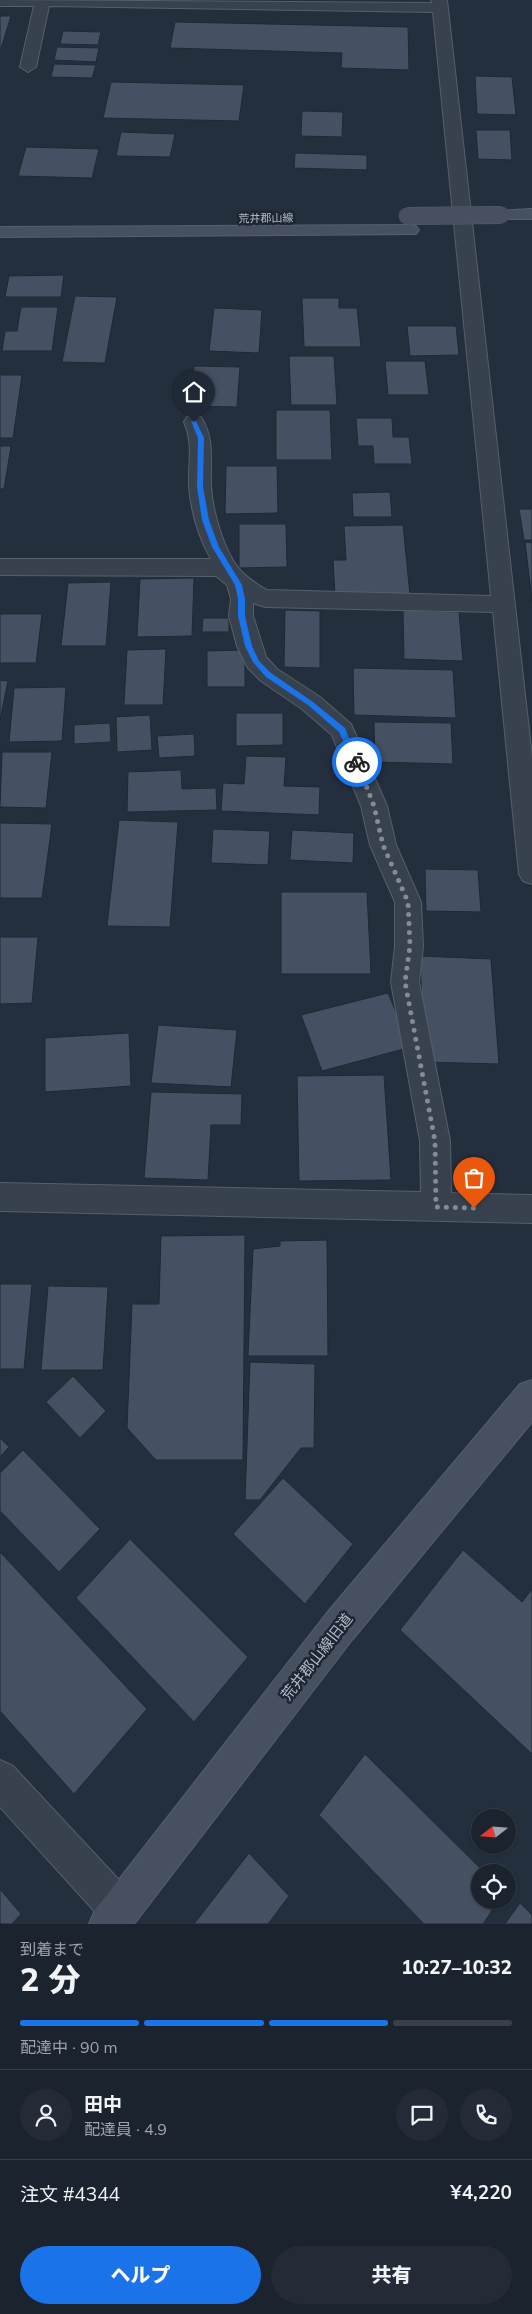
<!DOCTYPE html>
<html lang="ja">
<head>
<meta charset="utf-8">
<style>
  body { margin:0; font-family:Mulish,"Noto Sans JP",sans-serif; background:#242b36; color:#f1f3f6; height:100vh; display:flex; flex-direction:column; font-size:19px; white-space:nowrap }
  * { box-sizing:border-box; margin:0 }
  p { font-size:16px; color:#a0a4aa }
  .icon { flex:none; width:28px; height:28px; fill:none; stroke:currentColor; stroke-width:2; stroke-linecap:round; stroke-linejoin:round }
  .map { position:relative; height:1924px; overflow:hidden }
  .sheet { display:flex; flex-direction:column; background:#1b232e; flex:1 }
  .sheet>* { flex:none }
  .needle { width:32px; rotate:253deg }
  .controls { position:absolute; left:471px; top:1809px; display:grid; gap:10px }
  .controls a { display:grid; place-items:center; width:45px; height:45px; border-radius:50%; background:#1b232e; box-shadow:0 1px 4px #0004,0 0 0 1px #39404a; font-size:25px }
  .pin { position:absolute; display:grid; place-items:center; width:42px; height:42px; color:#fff; margin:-51px -21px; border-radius:50% 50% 50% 0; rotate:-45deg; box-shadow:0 0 5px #0007 }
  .pin .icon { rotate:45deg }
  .courier { position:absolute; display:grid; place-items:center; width:50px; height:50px; margin:-25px; border:4px solid #1a73e8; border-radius:50%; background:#fff; color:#222; box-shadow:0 1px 6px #0007 }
  .overview em { font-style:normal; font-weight:800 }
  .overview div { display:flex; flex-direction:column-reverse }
  .overview { display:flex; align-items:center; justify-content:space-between; height:85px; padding:0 20px }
  h1 { font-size:32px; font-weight:800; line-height:38px }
  .bar { display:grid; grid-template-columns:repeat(4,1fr); gap:8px 5px; align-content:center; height:60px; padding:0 20px }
  .bar i { height:6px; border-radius:4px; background:#39404a }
  .bar .selected { background:#1a73e8 }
  .bar p { grid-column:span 4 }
  .line { display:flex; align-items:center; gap:12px; padding:0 20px; border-top:1px solid #39404a }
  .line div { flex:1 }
  .round { display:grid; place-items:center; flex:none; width:52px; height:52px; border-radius:26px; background:#242b36 }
  .action { display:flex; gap:10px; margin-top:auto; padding:10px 20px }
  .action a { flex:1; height:58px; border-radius:30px; background:#1a73e8; color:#fff; font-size:20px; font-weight:800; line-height:58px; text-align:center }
  .action a+a { background:#242b36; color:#f1f3f6 }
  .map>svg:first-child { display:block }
  .building { fill:#455162; stroke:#1f2835 }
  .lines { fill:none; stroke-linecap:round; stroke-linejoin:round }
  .street-casing { stroke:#565f6c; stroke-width:2 }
  .secondary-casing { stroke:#565f6c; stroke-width:2 }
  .street { fill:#38414e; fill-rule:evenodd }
  .secondary { fill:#465061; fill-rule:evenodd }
  .secondary-bridge-casing { stroke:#565f6c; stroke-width:18; stroke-linecap:butt }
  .secondary-bridge { stroke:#465061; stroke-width:17 }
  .route { fill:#1a73e8 }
  .done { stroke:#828b98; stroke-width:5; stroke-dasharray:0 9 }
  .labels { text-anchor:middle; stroke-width:5; stroke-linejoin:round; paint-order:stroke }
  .far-street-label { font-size:11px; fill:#b4bcc9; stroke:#1d2633 }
  .near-street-label { font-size:15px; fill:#b4bcc9; stroke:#1d2633 }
</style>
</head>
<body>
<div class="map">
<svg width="532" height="1924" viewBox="0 0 532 1924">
  <rect width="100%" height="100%" fill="#242f3e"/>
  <g class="building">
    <path d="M0,16H11L0,52Z"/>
    <path d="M175,22L408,27L409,70L341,68L342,53L170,48Z"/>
    <path d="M63,31L101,32L98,45L60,44Z"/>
    <path d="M57,47L99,48L96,62L54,60Z"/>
    <path d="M54,64L96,65L92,78L51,77Z"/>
    <path d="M475,76L512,77L516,115L477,114Z"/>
    <path d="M111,82L244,85L239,121L103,118Z"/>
    <path d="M302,111L343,112L342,137L301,136Z"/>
    <path d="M476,130H510L512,160L478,159Z"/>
    <path d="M121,132L175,134L170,157L116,156Z"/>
    <path d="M26,147L99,149L92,178L18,176Z"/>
    <path d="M295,153L367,155V170L294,168Z"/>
    <path d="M64,275L61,297H5L9,276Z"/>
    <path d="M75,296L117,297L105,363L62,362Z"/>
    <path d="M302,298H339V308H357L361,347H304Z"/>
    <path d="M21,307H58L52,351H2L5,331H17Z"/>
    <path d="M214,308L262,310L259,353L209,351Z"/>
    <path d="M407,326H456L459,355L410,356Z"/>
    <path d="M289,356H334L337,405H291Z"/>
    <path d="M385,361H425L429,395H388Z"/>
    <path d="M194,366L240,367L237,407L191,406Z"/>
    <path d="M0,375H22L13,438H0Z"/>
    <path d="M276,410H330L332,460H276Z"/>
    <path d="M356,418H392L393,437H409L412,464H374L373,446H358Z"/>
    <path d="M0,446H11L4,489H0Z"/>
    <path d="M226,466H277L278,513L225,514Z"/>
    <path d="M390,492L392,517H353L352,493Z"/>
    <path d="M519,509H532V540H524Z"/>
    <path d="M239,524H286L287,567L239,568Z"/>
    <path d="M403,525L410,595H335L333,560H346L344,526Z"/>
    <path d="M525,542L532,543V601Z"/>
    <path d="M194,578L192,636L137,637L140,579Z"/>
    <path d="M111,582L106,646H61L68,583Z"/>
    <path d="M285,610L320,611V668L284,667Z"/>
    <path d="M403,610L459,612L463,661L404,659Z"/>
    <path d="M0,614H42L36,663H0Z"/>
    <path d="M203,618H229V632H202Z"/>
    <path d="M166,649L163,705H124L127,650Z"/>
    <path d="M245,650V687H207V651Z"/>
    <path d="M353,668L453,670L456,718L354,715Z"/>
    <path d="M0,680L8,681L0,720Z"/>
    <path d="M66,687L62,741L9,742L14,688Z"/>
    <path d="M236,713H283V745L236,746Z"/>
    <path d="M150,715L152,750L117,752L116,717Z"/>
    <path d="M374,722L451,723L453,764L375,762Z"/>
    <path d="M110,723L111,742L74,744V725Z"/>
    <path d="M194,734L195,756L159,758L157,736Z"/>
    <path d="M2,752H52L46,808L0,807Z"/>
    <path d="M246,756L286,757L284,786L320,787L319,815L221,811L223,783L244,784Z"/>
    <path d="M181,770L182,789L216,788L217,810L127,812L128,772Z"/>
    <path d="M119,820L178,822L170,927L107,926Z"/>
    <path d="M0,823L52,824L42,898H0Z"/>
    <path d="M213,829L270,831L268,865L211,863Z"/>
    <path d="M292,830L354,833L353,863L290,860Z"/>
    <path d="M425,869L478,870L481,912L426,911Z"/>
    <path d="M281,892H367L371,974H281Z"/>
    <path d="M0,937H38L32,1003L0,1004Z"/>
    <path d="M420,956L491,959L499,1064L424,1062Z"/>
    <path d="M388,993L411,1047L322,1071L301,1015Z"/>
    <path d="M158,1025L237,1030L231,1087L151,1083Z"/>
    <path d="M129,1033L131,1086L45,1092V1038Z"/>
    <path d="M384,1075L391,1180L299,1181L297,1076Z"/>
    <path d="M151,1092L242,1094L241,1125H211L208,1180L144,1178Z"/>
    <path d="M245,1235L243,1460H156L127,1428L132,1304H159L161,1236Z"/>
    <path d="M327,1240L328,1356H248L253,1249L280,1246V1241Z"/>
    <path d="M0,1284H32L24,1369H0Z"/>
    <path d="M48,1286L108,1287L103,1370H41Z"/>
    <path d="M250,1362L315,1364L314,1448H301L260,1500H245Z"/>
    <path d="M73,1376L106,1411L80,1438L46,1402Z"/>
    <path d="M0,1438L9,1447L0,1457Z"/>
    <path d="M23,1450L100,1529L59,1572L0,1511V1473Z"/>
    <path d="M283,1478L353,1544L305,1604L233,1534Z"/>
    <path d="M130,1539L248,1657L194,1722L76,1598Z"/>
    <path d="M463,1550L522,1602L532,1589V1754L400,1630Z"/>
    <path d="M0,1552L147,1709L74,1794L0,1711Z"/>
    <path d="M365,1754L484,1872H480V1900H499L483,1924H424L319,1815Z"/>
    <path d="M249,1853L289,1896L268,1924H194Z"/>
    <path d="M0,1889L21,1914L12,1924H0Z"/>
    <path d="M520,1903L532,1915V1924H505Z"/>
  </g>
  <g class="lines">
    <defs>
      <g id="street">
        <path d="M0,0L432,3L431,0H447L532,757V884L523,881L519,874L493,612L265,607L253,603V616L266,657L277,669L320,697L351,724L387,806L396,845L421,902L423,946L419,982L450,1141L451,1193L532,1195V1223L0,1211V1183L421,1192L420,1141L391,982L395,946V902L370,845L361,806L332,735L302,709L261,681L248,668L237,646L229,616L231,599L227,585L216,576L0,575V559H211C199,538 191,511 189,486C188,462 194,445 184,422L187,417L194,416L201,417C215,439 210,461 211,485C212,509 224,554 242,572C249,579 258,585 267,590L491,596L433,12L49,6L36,67L28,72L20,67L34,6H0Z"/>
        <path d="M0,1760L13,1766L134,1896L140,1910L134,1924H106L0,1807Z"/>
      </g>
      <g id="secondary">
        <path d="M532,209V219H495L492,215L495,211Z"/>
        <path d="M410,225L416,226L419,230L416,234L0,237V227Z"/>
        <path d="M532,1380V1422L352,1640L134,1924H89L95,1910L326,1614L520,1384Z"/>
      </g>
    </defs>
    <use href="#street" class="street-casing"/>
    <use href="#secondary" class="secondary-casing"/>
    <use href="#street" class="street"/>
    <use href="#secondary" class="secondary"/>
    <defs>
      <path id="secondary-bridge" d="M407,216L501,215"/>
    </defs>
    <use href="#secondary-bridge" class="secondary-bridge-casing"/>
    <use href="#secondary-bridge" class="secondary-bridge"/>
  </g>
  <path class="route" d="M191,421H196L204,438L203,487L209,520L219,547L242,585L245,599V616L252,646L259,661L271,673L313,702L345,728L359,764H354L339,732L308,705L266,677L253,662L245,646L238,616V599L235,585L212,547L202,520L197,487L198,438Z"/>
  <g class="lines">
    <path class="done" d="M357,762L374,806L383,845L408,902L410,946L405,982L435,1141L436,1207L474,1208"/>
  </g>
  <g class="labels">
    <g class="far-street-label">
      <text transform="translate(266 218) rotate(-1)" y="4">荒井郡山線</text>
    </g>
    <g class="near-street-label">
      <text transform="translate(317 1657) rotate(-52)" y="5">荒井郡山線旧道</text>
    </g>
  </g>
</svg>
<div class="controls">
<a><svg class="needle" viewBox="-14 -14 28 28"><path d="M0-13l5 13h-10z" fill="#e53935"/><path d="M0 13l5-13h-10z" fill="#a0a4aa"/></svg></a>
<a><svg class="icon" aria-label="locate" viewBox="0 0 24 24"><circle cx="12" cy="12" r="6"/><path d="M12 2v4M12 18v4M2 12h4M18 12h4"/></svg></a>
</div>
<div class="pin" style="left:474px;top:1208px;background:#ea580c"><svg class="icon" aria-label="bag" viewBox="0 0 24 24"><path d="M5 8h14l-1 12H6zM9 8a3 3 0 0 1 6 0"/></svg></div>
<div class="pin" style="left:194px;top:422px;background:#1f2937"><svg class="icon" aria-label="home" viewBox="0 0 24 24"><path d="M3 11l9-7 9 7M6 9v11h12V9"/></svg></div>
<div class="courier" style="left:357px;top:762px"><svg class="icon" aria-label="bike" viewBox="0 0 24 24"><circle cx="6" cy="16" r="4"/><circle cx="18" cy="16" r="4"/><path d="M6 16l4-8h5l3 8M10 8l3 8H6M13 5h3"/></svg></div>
</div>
<section class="sheet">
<div class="overview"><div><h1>2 分</h1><p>到着まで</p></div><em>10:27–10:32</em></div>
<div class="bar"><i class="selected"></i><i class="selected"></i><i class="selected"></i><i></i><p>配達中 · 90 m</p></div>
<div class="line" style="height:90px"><a class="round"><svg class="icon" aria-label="person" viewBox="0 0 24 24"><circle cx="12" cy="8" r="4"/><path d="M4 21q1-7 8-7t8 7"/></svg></a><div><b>田中</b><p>配達員 · 4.9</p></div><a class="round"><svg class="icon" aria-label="chat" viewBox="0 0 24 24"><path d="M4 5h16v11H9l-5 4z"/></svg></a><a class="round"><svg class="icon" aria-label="phone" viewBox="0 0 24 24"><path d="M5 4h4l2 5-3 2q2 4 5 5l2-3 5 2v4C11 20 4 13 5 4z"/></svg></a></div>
<div class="line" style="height:65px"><div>注文 #4344</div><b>¥4,220</b></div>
<div class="action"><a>ヘルプ</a><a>共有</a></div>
</section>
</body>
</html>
